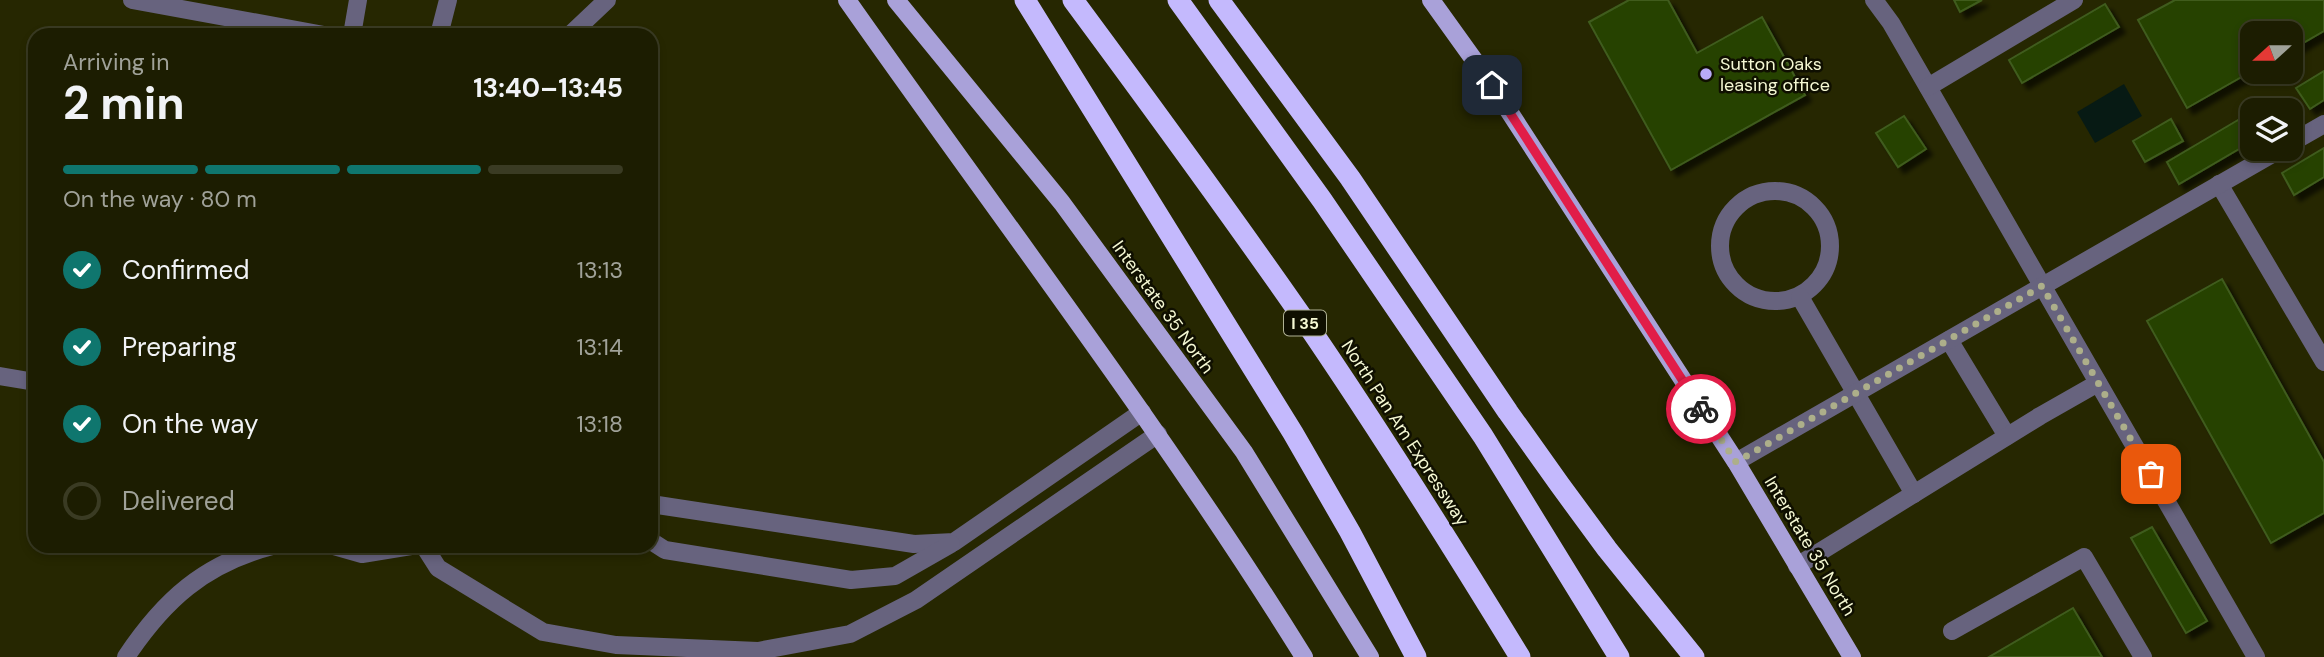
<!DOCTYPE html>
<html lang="en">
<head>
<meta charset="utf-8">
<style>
  body { margin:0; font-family:"DM Sans",sans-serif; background:#25260b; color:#f1f3f6; height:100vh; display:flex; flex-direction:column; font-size:26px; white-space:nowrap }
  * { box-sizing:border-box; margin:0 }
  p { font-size:23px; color:#a0a299 }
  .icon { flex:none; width:38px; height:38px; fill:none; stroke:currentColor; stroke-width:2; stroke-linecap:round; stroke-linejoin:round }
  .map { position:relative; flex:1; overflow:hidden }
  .details { position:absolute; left:28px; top:28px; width:630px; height:525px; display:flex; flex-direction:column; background:#1c1d01; border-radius:21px; box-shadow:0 4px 10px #0003,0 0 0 2px #3a3b23 }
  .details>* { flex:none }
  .needle { width:46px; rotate:249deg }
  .controls { position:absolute; left:2240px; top:21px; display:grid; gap:14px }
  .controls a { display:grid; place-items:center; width:63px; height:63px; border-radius:14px; background:#1c1d01; box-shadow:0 4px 10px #0003,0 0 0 2px #3a3b23; font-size:35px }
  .pin { position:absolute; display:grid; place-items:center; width:60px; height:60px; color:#fff; margin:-30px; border-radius:14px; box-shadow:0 4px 10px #0006 }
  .courier { position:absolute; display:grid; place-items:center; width:70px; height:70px; margin:-35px; border:5px solid #e11d48; border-radius:50%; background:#fff; color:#222; box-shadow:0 2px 9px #0007 }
  .headline em { font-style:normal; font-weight:700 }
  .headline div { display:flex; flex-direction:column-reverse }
  .headline { display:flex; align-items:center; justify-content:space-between; height:119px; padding:0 35px }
  h1 { font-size:46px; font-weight:700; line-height:52px }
  .bar { display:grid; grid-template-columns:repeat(4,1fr); gap:10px 7px; align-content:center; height:84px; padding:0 35px }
  .bar i { height:9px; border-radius:5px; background:#3a3b23 }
  .bar .on { background:#0f766e }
  .bar p { grid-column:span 4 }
  ol { padding:0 35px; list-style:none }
  li { display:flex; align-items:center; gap:21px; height:77px }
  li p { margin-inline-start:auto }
  li .icon { padding:7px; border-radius:50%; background:#0f766e; color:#fff; stroke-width:4 }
  li:last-child { color:#a0a299 }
  li i { width:38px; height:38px; border:4px solid #3a3b23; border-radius:50% }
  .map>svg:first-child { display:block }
  .water { fill:#071a14 }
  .building { fill:#264200; stroke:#3f5c1f; stroke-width:2; filter:url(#shadow) }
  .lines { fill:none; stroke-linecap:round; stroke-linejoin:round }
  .minor { stroke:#67637e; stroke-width:18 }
  .major { stroke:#a9a1d9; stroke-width:18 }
  .highway { stroke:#c4b9fd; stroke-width:21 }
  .done { stroke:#adaf8a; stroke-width:7; stroke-dasharray:0 12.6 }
  .route { stroke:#e11d48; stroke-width:9 }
  .poi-dot { fill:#b8abf7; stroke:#0f0f00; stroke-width:2.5 }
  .labels { text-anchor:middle; stroke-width:5; stroke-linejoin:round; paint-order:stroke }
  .shield { fill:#0f0f00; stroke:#b0b294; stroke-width:2 }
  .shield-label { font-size:16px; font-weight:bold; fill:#f5f8d3 }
  .poi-label { font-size:18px; fill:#f5f8d3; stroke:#0f0f00; text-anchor:start }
  .street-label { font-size:18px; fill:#f5f8d3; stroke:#0f0f00 }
</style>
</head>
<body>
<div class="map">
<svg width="2324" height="657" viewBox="0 0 2324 657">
  <defs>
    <filter id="shadow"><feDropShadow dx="6" dy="6" stdDeviation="2" flood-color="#0009"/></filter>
  </defs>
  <rect width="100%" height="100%" fill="#262701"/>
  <path class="water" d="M2124,84L2142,116L2095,143L2077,112Z"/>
  <g class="building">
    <path d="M1629,0H1668L1697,53L1762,17L1805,95L1671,170L1589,22Z"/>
    <path d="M1954,0H1982L1960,12Z"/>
    <path d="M2175,0H2324V31L2291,50V33H2252V71L2187,108L2138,20Z"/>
    <path d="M2105,4L2119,27L2022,83L2009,60Z"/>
    <path d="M2324,71V100L2310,109L2296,88Z"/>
    <path d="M1904,116L1926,149L1898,167L1876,133Z"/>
    <path d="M2171,119L2183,141L2145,162L2133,141Z"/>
    <path d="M2238,120L2251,142L2179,184L2167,162Z"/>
    <path d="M2324,148V177L2294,195L2282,173Z"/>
    <path d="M2222,279L2324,462V513L2271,543L2147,321Z"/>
    <path d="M2152,527L2207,621L2186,633L2131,538Z"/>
    <path d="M2073,608L2102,657H1989Z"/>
  </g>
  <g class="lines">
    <g class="minor">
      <path d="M132,0L324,35"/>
      <path d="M1874,0L1891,23L2256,657"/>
      <path d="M352,35L358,0"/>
      <path d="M439,35L448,0"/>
      <path d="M570,35L607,0"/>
      <path d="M1928,87L2074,0"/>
      <path d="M2291,143L2324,124"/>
      <path d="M2219,184L2324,362"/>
      <circle cx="1775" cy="246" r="55"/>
      <path d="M1800,297L1914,494"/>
      <path d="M1949,340L2007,436"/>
      <path d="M0,376L35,382"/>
      <path d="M1736,462L2281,149"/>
      <path d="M651,504L914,544L954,542L1142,412"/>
      <path d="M651,541L665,550L851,580L895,576L951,544"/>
      <path d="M334,546L362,554L411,546"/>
      <path d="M424,546L438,568L543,632L616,645L758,651L850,634L916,600L1158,434"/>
      <path d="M1797,566L2040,416L2098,383"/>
      <path d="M1952,631L2084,557L2143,657"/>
      <path d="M126,657C164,600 204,564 272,546"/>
    </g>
    <g class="major">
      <path d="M847,0C1000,218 1163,430 1304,657"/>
      <path d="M896,0L1062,203L1244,452L1370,657"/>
      <path d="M1431,0L1492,85L1736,462L1852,657"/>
    </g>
    <g class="highway">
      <path d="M1025,0L1293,433L1350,532L1416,657"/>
      <path d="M1073,0C1150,104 1226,208 1300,314C1377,426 1449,541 1520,657"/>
      <path d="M1178,0L1322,200L1483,436L1619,657"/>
      <path d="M1219,0L1350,178L1508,412L1560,485L1607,549L1694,657"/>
    </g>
  </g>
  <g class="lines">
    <path class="done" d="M1701,409L1736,462L2042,286L2151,474"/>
    <path class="route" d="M1492,85L1701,409"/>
  </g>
  <circle class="poi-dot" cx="1706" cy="74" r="7"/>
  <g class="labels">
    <rect class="shield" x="1284" y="310.5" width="42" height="25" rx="5"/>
    <g class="shield-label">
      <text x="1305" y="329">I 35</text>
    </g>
    <g class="poi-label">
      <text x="1720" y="70">Sutton Oaks<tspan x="1720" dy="21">leasing office</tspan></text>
    </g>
    <g class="street-label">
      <text transform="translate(1163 307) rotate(54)" y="6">Interstate 35 North</text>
      <text transform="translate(1405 433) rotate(57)" y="6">North Pan Am Expressway</text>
      <text transform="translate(1810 546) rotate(59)" y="6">Interstate 35 North</text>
    </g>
  </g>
</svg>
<div class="controls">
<a><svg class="needle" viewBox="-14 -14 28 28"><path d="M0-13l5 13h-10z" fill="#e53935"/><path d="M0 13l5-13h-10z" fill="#a0a299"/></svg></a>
<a><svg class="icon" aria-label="layers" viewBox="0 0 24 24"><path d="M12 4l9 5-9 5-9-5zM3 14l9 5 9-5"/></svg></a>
</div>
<div class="pin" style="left:2151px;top:474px;background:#ea580c"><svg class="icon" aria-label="bag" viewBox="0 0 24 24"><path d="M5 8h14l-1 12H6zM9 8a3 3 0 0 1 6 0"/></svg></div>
<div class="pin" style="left:1492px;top:85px;background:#1f2937"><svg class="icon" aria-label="home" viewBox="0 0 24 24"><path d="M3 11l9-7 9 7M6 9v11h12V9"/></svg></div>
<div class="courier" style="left:1701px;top:409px"><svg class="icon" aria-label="bike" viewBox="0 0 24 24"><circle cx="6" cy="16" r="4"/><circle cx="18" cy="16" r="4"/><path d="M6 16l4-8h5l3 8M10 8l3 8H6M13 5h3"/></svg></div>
<section class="details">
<div class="headline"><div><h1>2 min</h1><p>Arriving in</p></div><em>13:40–13:45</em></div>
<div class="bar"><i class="on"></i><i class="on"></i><i class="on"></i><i></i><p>On the way · 80 m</p></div>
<ol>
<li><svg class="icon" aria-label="check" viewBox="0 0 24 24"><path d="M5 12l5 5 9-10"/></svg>Confirmed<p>13:13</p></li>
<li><svg class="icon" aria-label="check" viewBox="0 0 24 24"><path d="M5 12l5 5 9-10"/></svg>Preparing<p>13:14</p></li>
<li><svg class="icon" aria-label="check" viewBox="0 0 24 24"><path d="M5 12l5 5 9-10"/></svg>On the way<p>13:18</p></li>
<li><i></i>Delivered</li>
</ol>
</section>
</div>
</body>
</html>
